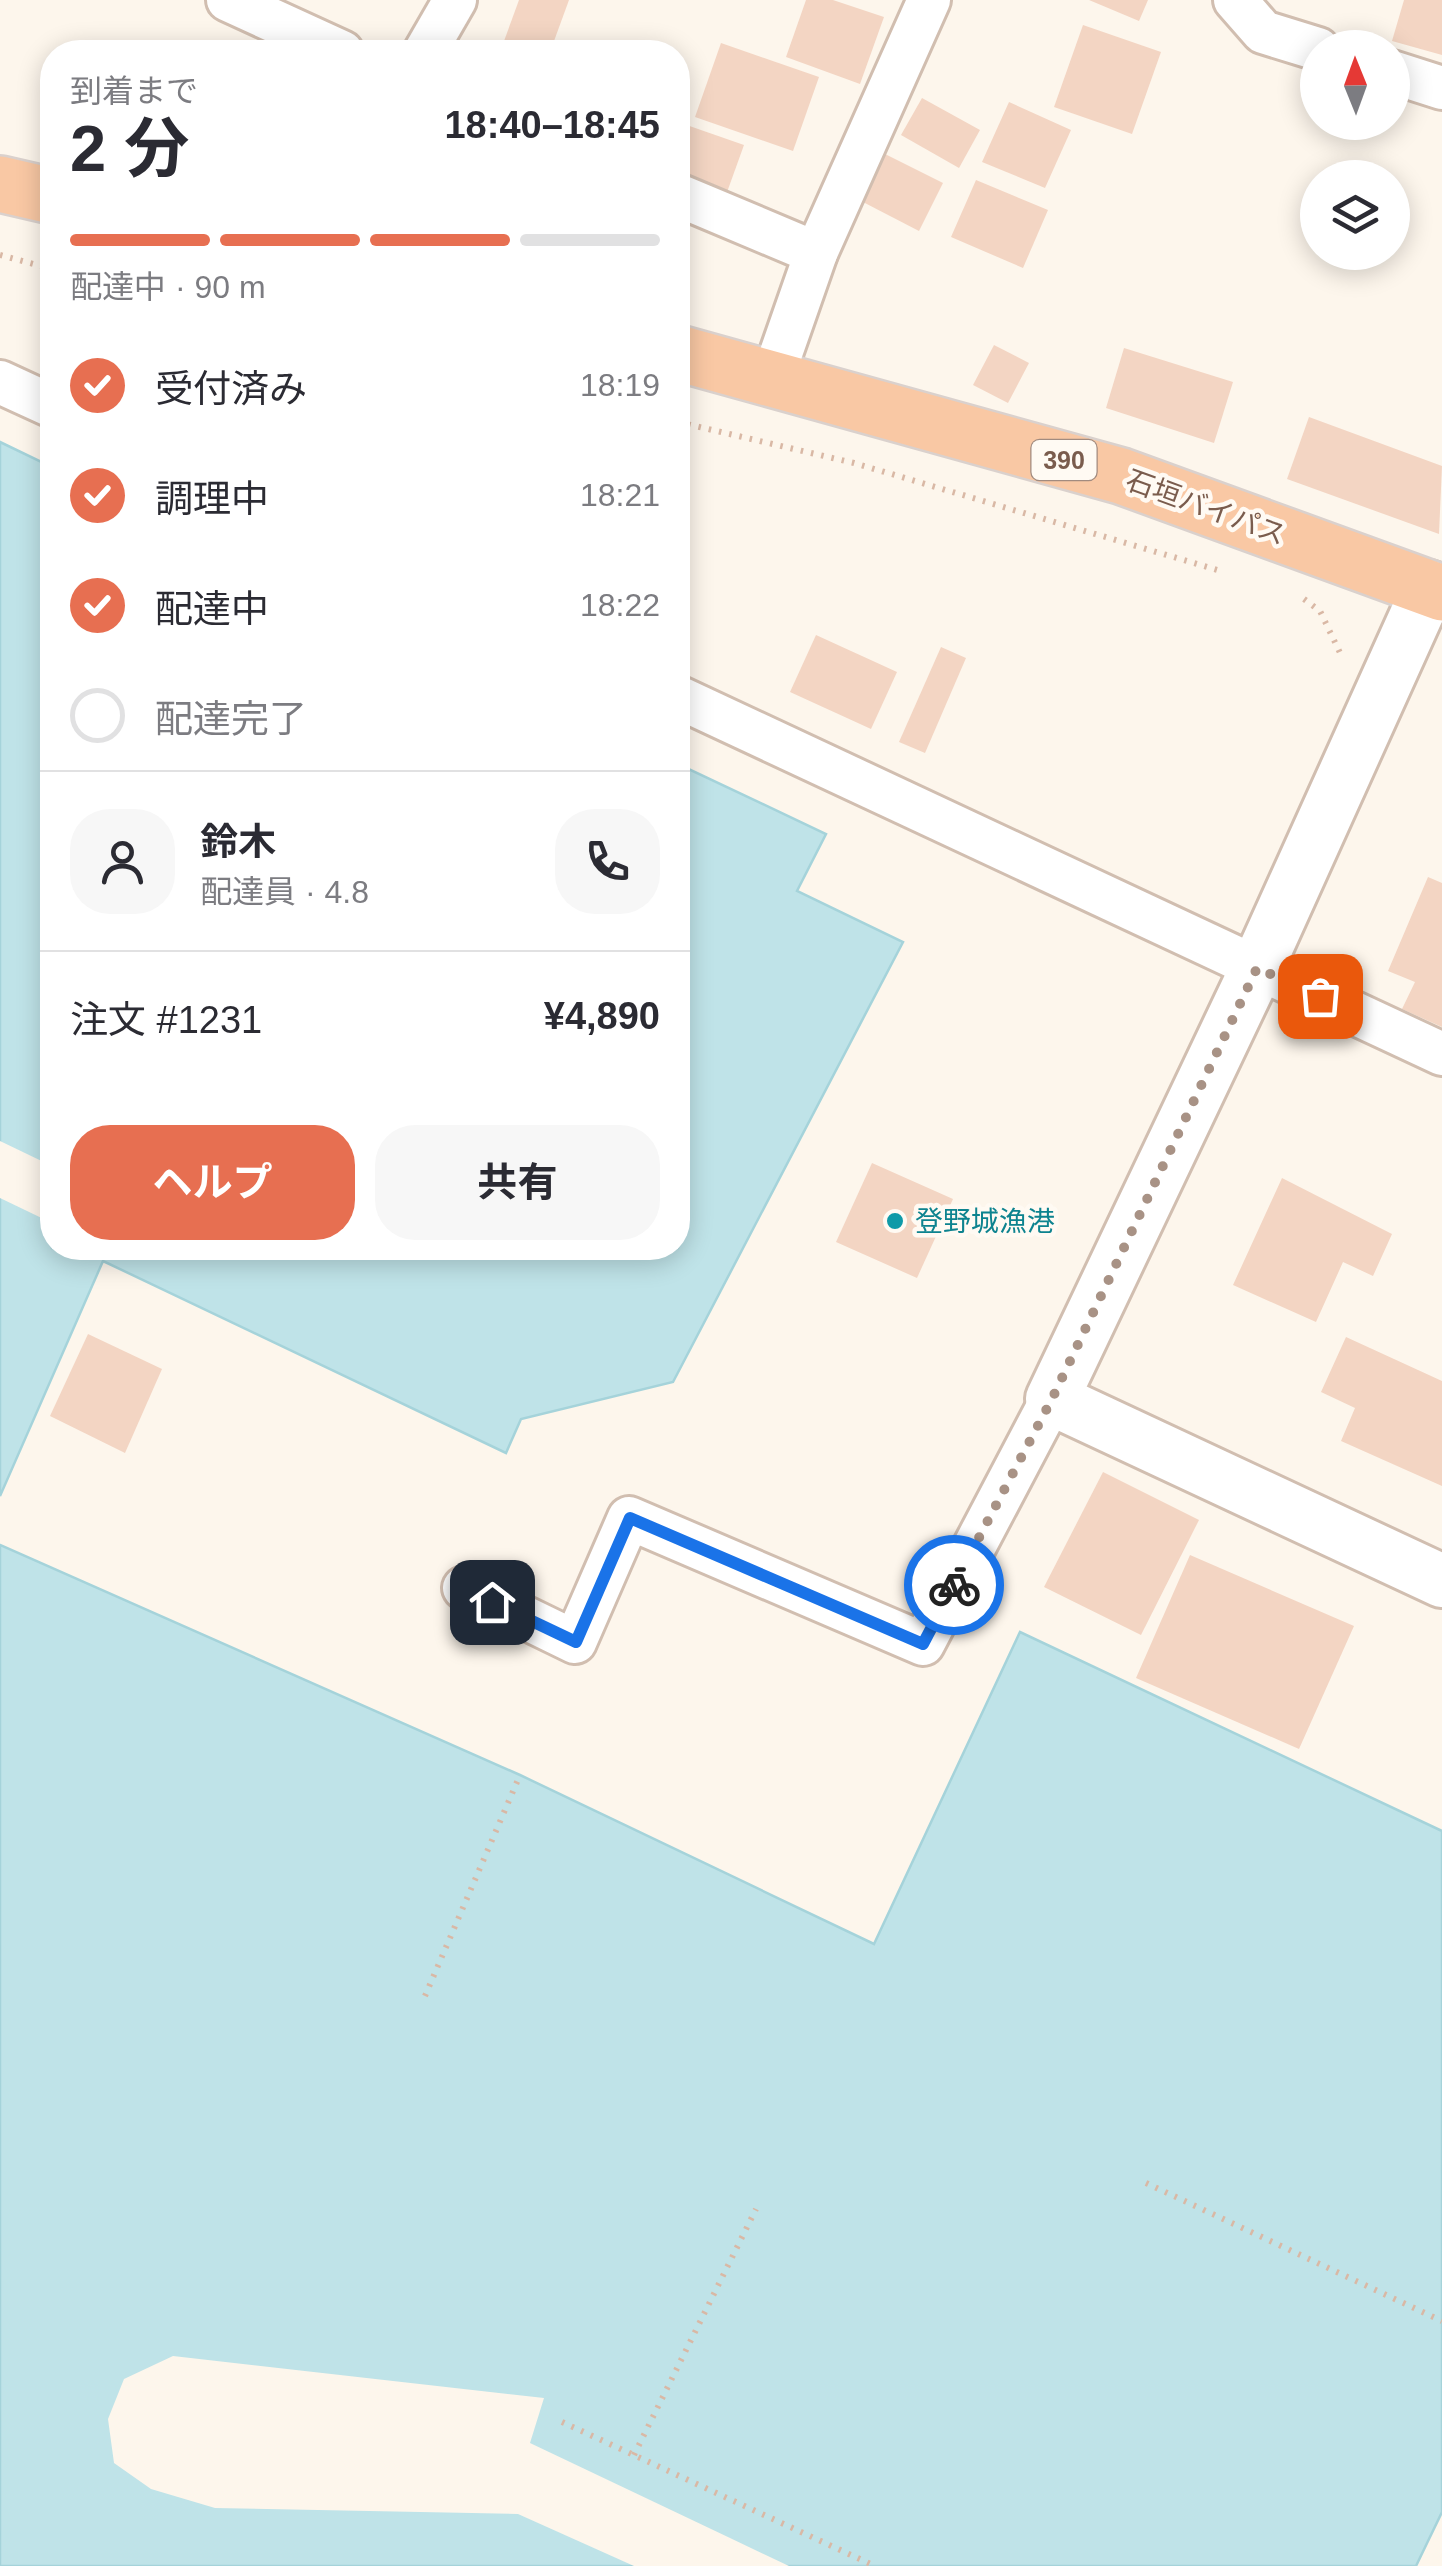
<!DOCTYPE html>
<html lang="ja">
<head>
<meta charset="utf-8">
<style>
  body { margin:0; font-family:Helvetica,"Noto Sans JP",sans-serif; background:#f7f7f7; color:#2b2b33; height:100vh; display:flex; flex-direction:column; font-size:38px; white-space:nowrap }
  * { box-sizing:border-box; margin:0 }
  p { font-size:32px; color:#7c7c81 }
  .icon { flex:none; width:55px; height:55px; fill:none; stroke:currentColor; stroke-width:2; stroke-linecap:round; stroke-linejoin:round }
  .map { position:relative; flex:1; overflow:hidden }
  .side { position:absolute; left:40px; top:40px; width:650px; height:1220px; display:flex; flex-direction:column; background:#fff; border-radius:40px; box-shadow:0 5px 25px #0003 }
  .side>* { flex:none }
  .needle { width:65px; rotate:359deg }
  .buttons { position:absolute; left:1300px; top:30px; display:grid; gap:20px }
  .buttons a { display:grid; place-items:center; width:110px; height:110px; border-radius:50%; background:#fff; box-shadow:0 5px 25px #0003; font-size:50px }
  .pin { position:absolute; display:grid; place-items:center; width:85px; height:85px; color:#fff; margin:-42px; border-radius:20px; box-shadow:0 5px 15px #0006 }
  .courier { position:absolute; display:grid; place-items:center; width:100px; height:100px; margin:-50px; border:8px solid #1a73e8; border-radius:50%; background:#fff; color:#222; box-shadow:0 2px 12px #0007 }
  .head em { font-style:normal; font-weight:700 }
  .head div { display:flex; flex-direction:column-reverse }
  .head { display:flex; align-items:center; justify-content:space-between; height:170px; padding:0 30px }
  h1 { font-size:65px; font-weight:700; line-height:75px }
  .bar { display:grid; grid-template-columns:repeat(4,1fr); gap:15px 10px; align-content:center; height:120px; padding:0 30px }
  .bar i { height:12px; border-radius:8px; background:#e1e1e2 }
  .bar .current { background:#e76f51 }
  .bar p { grid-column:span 4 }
  .line { display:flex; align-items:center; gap:25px; padding:0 30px; border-top:2px solid #e1e1e2 }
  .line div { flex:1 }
  .round { display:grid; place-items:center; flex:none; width:105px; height:105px; border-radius:40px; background:#f7f7f7 }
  ol { padding:0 30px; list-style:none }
  li { display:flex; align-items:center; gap:30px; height:110px }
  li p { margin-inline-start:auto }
  li .icon { padding:10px; border-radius:50%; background:#e76f51; color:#fff; stroke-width:4 }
  li:last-child { color:#7c7c81 }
  li i { width:55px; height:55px; border:5px solid #e1e1e2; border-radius:50% }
  .action { display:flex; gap:20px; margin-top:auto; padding:20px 30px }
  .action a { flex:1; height:115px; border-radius:40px; background:#e76f51; color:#fff; font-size:40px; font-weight:700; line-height:115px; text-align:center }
  .action a+a { background:#f7f7f7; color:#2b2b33 }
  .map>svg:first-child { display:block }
  .water { fill:#bfe3e8; stroke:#a5d3da; stroke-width:2.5 }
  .pier { fill:#fdf6ec }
  .building { fill:#f3d5c3 }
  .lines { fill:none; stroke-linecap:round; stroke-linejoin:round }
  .minor-casing { stroke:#d1beb0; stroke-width:48 }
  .tertiary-casing { stroke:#d1beb0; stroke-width:58 }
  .trunk-casing { stroke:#dad1cd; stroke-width:60 }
  .path { stroke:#d9b8a5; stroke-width:6; stroke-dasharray:2.5 8; stroke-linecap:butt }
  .minor { stroke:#fff; stroke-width:42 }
  .tertiary { stroke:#fff; stroke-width:52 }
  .trunk { stroke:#f9c8a4; stroke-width:55 }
  .done { stroke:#a89285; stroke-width:10; stroke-dasharray:0 18 }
  .route { stroke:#1a73e8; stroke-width:12 }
  .culture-dot { fill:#0f9aa8; stroke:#fffaf3; stroke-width:4 }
  .labels { text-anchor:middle; stroke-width:9; stroke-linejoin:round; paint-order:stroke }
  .shield { fill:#fffaf3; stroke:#a28b7f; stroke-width:2.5 }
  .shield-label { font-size:25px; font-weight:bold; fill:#7a5c4d }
  .street-label { font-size:28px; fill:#7a5c4d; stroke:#fffaf3 }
  .culture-label { font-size:28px; fill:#0d838f; stroke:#fffaf3; text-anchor:start }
</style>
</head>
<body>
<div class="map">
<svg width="1442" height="2566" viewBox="0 0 1442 2566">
  <rect width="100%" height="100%" fill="#fdf6ec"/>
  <g class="water">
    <path d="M0,442L52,467V1248H678V764L826,834L797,891L903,942L673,1382L521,1419L506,1453L103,1261L0,1496Z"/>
    <path d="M0,1545L520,1775L874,1944L1020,1632L1442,1831V2512L1416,2566H0Z"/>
  </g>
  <g class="pier">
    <path d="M0,1141L52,1166V1223L0,1198Z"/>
    <path d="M173,2356L544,2398L530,2443L789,2566H634L518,2514L215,2508L151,2489L114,2463L108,2419L124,2379Z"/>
  </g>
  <g class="building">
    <path d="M519,0H569L550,52H500Z"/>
    <path d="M806,0H833L884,17L860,84L786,57Z"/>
    <path d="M1089,0H1148L1139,21Z"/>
    <path d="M1404,0H1442V55L1392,41Z"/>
    <path d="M1083,25L1161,52L1132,134L1054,107Z"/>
    <path d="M721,43L819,77L793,151L695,117Z"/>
    <path d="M922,98L980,130L959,168L901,135Z"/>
    <path d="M1009,102L1071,130L1045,188L982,162Z"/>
    <path d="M678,122L744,145L726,195L678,178Z"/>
    <path d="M885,154L943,183L919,231L861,201Z"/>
    <path d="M976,180L1048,210L1023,268L951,237Z"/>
    <path d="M994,345L1029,363L1008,403L973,385Z"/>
    <path d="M1124,348L1233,382L1214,443L1106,408Z"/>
    <path d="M1309,417L1442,466L1439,534L1287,479Z"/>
    <path d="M816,635L897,672L871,729L790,692Z"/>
    <path d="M941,647L966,658L925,753L899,742Z"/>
    <path d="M1428,877L1442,883V1027L1402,1009L1415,982L1388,971Z"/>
    <path d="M872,1163L953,1199L917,1278L836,1242Z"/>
    <path d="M1282,1178L1392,1234L1373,1276L1343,1262L1316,1322L1233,1285Z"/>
    <path d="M88,1334L162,1369L125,1453L50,1416Z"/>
    <path d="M1346,1337L1442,1381V1486L1341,1441L1355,1408L1321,1392Z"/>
    <path d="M1103,1472L1199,1520L1141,1635L1044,1587Z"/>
    <path d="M1190,1555L1354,1626L1299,1749L1136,1678Z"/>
  </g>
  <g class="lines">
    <defs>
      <g id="minor">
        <path d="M228,0L342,52"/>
        <path d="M1235,0L1263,32L1318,49"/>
        <path d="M425,52L455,0"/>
        <path d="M1392,72L1442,88"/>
        <path d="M678,195L816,253"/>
        <path d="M772,379L816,253L929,0"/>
        <path d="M0,382L52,406"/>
        <path d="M678,697L1442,1054"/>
        <path d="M464,1588L575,1642L629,1518L923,1644L1052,1399"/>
      </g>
      <path id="tertiary" d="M1429,587L1257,968L1052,1399L1442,1581"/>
      <g id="trunk">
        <path d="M0,184L52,196"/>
        <path d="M678,353L1121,476L1442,593"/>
      </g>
    </defs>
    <use href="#minor" class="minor-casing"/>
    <use href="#tertiary" class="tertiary-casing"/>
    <use href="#trunk" class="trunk-casing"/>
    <g class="path">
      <path d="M0,255L52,269"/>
      <path d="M678,422L854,463L1221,571"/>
      <path d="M1304,599L1320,611L1342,657"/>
      <path d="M425,1996L520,1775"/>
      <path d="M1146,2183L1442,2321"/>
      <path d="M562,2422L875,2566"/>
      <path d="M634,2455L756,2209"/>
    </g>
    <use href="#minor" class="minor"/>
    <use href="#tertiary" class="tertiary"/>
    <use href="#trunk" class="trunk"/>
  </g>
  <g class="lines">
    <path class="done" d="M954,1585L1052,1399L1257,968L1320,996"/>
    <path class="route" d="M492,1602L576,1642L630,1518L923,1644L954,1585"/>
  </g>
  <circle class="culture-dot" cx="895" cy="1221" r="10"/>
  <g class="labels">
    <rect class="shield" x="1031.5" y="440" width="65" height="40" rx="8"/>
    <g class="shield-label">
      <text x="1064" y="469">390</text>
    </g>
    <g class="street-label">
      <text transform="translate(1206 507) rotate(20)" y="10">石垣バイパス</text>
    </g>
    <g class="culture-label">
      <text x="915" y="1231">登野城漁港</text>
    </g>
  </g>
</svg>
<div class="buttons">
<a><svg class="needle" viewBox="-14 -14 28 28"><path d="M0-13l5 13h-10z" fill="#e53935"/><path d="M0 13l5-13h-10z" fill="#7c7c81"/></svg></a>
<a><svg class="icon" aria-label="layers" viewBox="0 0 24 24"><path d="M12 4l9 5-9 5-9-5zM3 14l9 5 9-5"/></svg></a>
</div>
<div class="pin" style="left:1320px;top:996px;background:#ea580c"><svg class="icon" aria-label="bag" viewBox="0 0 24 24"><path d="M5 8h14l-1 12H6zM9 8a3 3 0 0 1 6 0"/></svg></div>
<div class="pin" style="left:492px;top:1602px;background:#1f2937"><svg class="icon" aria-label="home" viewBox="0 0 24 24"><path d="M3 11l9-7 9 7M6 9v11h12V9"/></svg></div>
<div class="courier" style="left:954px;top:1585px"><svg class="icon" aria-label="bike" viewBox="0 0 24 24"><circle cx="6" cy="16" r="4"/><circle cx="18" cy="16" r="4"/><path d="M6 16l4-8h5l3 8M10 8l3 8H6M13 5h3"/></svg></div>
<section class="side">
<div class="head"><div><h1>2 分</h1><p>到着まで</p></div><em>18:40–18:45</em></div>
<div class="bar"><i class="current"></i><i class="current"></i><i class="current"></i><i></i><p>配達中 · 90 m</p></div>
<ol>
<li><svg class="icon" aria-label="check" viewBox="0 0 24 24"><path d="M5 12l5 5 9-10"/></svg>受付済み<p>18:19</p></li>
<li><svg class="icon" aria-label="check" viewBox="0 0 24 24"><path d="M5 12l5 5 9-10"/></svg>調理中<p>18:21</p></li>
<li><svg class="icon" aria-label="check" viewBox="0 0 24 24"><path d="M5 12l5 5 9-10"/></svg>配達中<p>18:22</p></li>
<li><i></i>配達完了</li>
</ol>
<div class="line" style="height:180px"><a class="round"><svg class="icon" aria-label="person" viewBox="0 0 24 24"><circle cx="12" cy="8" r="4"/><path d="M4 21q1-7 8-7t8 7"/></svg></a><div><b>鈴木</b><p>配達員 · 4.8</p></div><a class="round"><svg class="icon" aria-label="phone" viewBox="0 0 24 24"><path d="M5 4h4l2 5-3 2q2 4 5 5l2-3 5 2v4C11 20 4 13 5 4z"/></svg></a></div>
<div class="line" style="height:130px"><div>注文 #1231</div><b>¥4,890</b></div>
<div class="action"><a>ヘルプ</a><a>共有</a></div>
</section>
</div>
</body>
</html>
